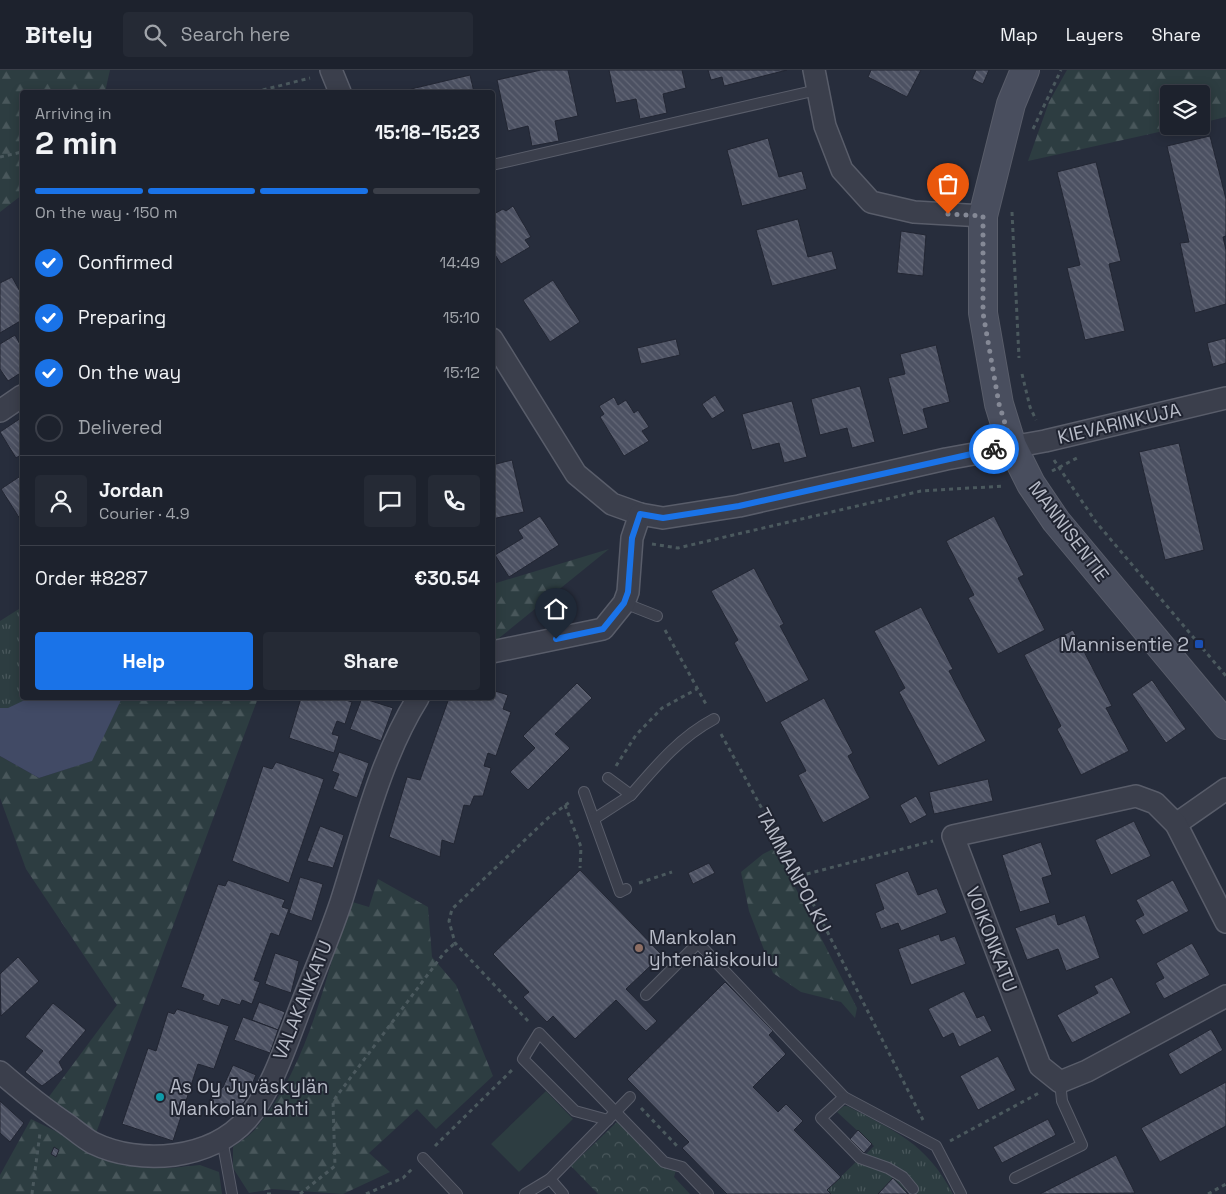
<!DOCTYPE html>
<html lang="en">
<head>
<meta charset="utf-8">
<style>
  body { margin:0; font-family:"Space Grotesk",sans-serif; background:#252a35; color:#f1f3f6; height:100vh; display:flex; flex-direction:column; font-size:19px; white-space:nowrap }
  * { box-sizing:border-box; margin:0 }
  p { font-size:16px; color:#a0a4aa }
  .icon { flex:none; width:28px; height:28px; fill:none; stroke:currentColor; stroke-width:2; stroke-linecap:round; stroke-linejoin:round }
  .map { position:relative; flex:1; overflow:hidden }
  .sheet { position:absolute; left:20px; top:20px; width:475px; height:610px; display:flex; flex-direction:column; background:#1d222d; border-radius:5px; box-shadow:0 2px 12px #0003,0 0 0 1px #3b3f49 }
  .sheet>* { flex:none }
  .controls { position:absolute; left:1160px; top:15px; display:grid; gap:10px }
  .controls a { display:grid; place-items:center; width:50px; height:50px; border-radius:5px; background:#1d222d; box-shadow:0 2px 12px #0003,0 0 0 1px #3b3f49; font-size:25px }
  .pin { position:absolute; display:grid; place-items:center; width:42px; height:42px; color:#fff; margin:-51px -21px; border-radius:50% 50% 50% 0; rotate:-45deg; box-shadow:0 0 5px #0007 }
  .pin .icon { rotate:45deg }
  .courier { position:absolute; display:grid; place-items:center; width:50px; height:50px; margin:-25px; border:4px solid #1a73e8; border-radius:50%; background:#fff; color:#222; box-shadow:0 1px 6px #0007 }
  .overview em { font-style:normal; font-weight:800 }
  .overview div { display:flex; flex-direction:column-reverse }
  .overview { display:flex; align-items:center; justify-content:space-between; height:85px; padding:0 15px }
  h1 { font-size:32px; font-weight:800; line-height:38px }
  .bar { display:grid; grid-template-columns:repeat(4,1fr); gap:8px 5px; align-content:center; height:60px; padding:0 15px }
  .bar i { height:6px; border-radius:4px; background:#3b3f49 }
  .bar .on { background:#1a73e8 }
  .bar p { grid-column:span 4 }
  .line { display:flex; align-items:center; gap:12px; padding:0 15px; border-top:1px solid #3b3f49 }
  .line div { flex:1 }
  .round { display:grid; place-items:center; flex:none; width:52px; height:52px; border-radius:5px; background:#252a35 }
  ol { padding:0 15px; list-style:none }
  li { display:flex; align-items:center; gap:15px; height:55px }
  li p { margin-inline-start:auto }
  li .icon { padding:5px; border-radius:50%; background:#1a73e8; color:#fff; stroke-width:4 }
  li:last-child { color:#a0a4aa }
  li i { width:28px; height:28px; border:2px solid #3b3f49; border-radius:50% }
  .action { display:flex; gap:10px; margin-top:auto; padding:10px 15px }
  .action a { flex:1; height:58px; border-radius:5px; background:#1a73e8; color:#fff; font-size:20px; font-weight:800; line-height:58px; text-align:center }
  .action a+a { background:#252a35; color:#f1f3f6 }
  header { display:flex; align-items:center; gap:30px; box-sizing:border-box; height:70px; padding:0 25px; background:#1d222d; border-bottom:1px solid #3b3f49 }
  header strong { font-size:24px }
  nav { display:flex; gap:28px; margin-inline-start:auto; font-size:18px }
  .search { width:350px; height:45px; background:#252a35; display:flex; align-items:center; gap:12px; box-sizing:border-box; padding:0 18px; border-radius:5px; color:#a0a4aa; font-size:19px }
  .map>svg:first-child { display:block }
  .grass { fill:url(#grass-tufts) }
  .forest { fill:url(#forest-firs) }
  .park { fill:url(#park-crowns) }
  .pitch { fill:#2d3d41 }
  .water { fill:#414a65 }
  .building { fill:url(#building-back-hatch); stroke:#222633 }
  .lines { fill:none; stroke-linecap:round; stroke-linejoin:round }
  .lane-casing { stroke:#595d6a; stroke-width:12 }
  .street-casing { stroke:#595d6a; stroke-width:24 }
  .secondary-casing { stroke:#595d6a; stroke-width:30 }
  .path { stroke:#4b595e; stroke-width:3; stroke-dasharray:4 4; stroke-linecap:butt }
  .lane { stroke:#3b3f4c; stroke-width:10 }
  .street { stroke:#3b3f4c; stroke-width:21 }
  .secondary { stroke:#494e5e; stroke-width:28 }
  .done { stroke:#858996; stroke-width:5; stroke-dasharray:0 9 }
  .route { stroke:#1a73e8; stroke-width:6 }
  .transit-dot { fill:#1a4fb4; stroke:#202431; stroke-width:2 }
  .education-dot { fill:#8d6e63; stroke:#202431; stroke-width:2 }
  .culture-dot { fill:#0f9aa8; stroke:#202431; stroke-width:2 }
  .labels { text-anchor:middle; stroke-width:4; stroke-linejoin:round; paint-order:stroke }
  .street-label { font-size:19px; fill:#b7bbc7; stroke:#202431 }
  .poi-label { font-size:19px; fill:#b7bbc7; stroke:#202431; text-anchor:start }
</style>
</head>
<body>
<header>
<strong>Bitely</strong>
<div class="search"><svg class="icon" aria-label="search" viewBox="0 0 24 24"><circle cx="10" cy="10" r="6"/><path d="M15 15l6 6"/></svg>Search here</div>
<nav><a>Map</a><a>Layers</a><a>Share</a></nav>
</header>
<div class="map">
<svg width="1226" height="1124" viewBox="0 0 1226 1124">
  <defs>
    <pattern id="grass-tufts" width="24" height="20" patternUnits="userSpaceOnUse" patternTransform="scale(1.25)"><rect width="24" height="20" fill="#2d3d41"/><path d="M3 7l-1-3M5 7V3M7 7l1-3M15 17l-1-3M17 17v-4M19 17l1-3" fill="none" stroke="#49575b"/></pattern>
    <pattern id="forest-firs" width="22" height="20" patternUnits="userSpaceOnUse" patternTransform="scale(1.25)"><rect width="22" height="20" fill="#2d3d41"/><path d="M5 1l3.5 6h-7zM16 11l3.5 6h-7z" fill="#49575b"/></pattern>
    <pattern id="park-crowns" width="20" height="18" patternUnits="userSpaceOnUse" patternTransform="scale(1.25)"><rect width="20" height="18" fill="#2d3d41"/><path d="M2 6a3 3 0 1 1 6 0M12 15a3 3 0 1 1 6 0" fill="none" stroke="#49575b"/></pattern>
    <pattern id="building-back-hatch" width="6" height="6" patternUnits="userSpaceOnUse" patternTransform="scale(1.25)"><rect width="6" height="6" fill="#4c5162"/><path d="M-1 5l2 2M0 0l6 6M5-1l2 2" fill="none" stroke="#646877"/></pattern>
  </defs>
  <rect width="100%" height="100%" fill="#272d3c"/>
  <g class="grass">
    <path d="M22,537V628H29L8,639L0,638V551Z"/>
    <path d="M844,1036H847C895,1061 926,1073 953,1124H917L910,1106L865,1085L874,1076L837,1042Z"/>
    <path d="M858,1090L895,1106L908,1118L905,1121L893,1109L878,1124H831L827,1120Z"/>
  </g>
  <g class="forest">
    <path d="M0,0H110L105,22H22V125L0,142Z"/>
    <path d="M1067,0H1226V47L1201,53V24H1169V56H1186L1028,91L1049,32Z"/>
    <path d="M609,479L493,573V514Z"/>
    <path d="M122,628H258L96,1063L45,1032L117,935L26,799L0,728V686L39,708L91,691Z"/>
    <path d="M775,778L857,938L855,948L841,932L801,922L773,903L749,841L741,802L763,784Z"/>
    <path d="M378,809L428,837L432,887L456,915L493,1006L436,1059L417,1039L369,1083L390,1102L343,1124L272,1119L249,1123L233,1098V1077C241,1071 251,1065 257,1057C309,994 326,907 349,831L369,837Z"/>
    <path d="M31,1049L126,1096L171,1098L200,1095L219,1102L222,1124H0V1105Z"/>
  </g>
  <path class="park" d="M618,1051L661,1096L676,1100L674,1107L690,1124H598L571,1096Z"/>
  <path class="pitch" d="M546,1021L573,1049L519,1102L491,1074Z"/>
  <path class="water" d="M29,628H122L92,691L39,708L0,686V638H8Z"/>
  <g class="building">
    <path d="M541,0H568L578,46L555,51L559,71L532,76L528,56L508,61L497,10Z"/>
    <path d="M609,0H682L686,18L663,24L667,43L640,49L636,29L616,33Z"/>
    <path d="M708,0H787L724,16L722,7L711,10Z"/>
    <path d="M871,0H921L907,27L868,7Z"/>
    <path d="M976,0H989L983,14L972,9Z"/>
    <path d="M470,5L474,22H412L411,19Z"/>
    <path d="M1210,66L1226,129V166L1223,167L1226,180V234L1195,243L1180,173L1189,172L1167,76Z"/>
    <path d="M768,68L779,107L802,101L807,119L742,136L727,80Z"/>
    <path d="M1096,92L1121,191L1109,194L1125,261L1085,270L1067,198L1080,195L1057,102Z"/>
    <path d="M513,136L531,167L525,170L530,177L501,194L492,180V145L503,139L506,141Z"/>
    <path d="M798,149L808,187L832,181L837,199L772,216L756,160Z"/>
    <path d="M901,161L926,165L923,206L897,203Z"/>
    <path d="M12,207L22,225V250L0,263V213Z"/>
    <path d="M553,210L580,252L550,272L523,230Z"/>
    <path d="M15,265L22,278V302L8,311L0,299V274Z"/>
    <path d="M1226,268V293L1213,297L1207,273Z"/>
    <path d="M676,269L680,285L641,294L637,278Z"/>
    <path d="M936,275L950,332L923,339L928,358L903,365L888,308L905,304L900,284Z"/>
    <path d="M860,316L875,372L852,378L847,358L820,365L811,329Z"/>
    <path d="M715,325L725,341L712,349L702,334Z"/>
    <path d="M614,327L618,335L626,330L634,343L638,340L649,357L642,361L649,371L624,386L600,347L604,344L599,336Z"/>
    <path d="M792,331L807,387L784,393L779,373L752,380L742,344Z"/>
    <path d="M21,348L22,384L16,388L0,362Z"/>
    <path d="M1179,373L1204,480L1165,490L1139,382Z"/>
    <path d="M512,390L524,442L492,449V395Z"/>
    <path d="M22,405V452L1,419Z"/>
    <path d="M540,446L559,475L509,507L495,485L523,468L518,460Z"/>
    <path d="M994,446L1024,505L1018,508L1045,560L998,584L968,528L974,525L946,471Z"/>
    <path d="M754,498L784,554L780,556L809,610L766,633L734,573L738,570L711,521Z"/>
    <path d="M921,537L953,599L949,601L986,671L938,696L899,622L905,618L874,561Z"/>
    <path d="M1073,560L1112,636L1106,638L1129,681L1081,705L1057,659L1061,656L1024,585Z"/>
    <path d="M1152,610L1186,659L1166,673L1132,624Z"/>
    <path d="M577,613L592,628L555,664L570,678L528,720L510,702L535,678L523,666Z"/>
    <path d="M492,620L508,625L503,639L511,642L496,686L488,683L484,696L491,698L483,726H474L470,736L464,735L454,774L442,770L440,787L389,767L407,707L420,710L449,628H492Z"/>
    <path d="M301,628H347L346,630L352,632L345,654L337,651L332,664L339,666L334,683L289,668Z"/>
    <path d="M362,628L393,638L381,671L350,659Z"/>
    <path d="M824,628L853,683L848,686L870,728L823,753L798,705L806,701L780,652Z"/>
    <path d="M339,682L369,693L357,728L333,719L339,704L332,701Z"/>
    <path d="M276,692L324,709L289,813L232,791L263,696L272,699Z"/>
    <path d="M988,709L993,731L934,744L929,722Z"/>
    <path d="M916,726L927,745L910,754L900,735Z"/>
    <path d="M1134,751L1151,786L1111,805L1095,770Z"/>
    <path d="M320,756L344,765L333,798L307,791Z"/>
    <path d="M1041,772L1052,805L1042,808L1050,833L1020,842L1002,785Z"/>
    <path d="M709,793L715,803L693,814L688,803Z"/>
    <path d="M580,800L662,885L626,919L657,951L646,961L616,930L575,969L553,946L547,952L523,927L529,922L493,884Z"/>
    <path d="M908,801L918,825L937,818L947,843L901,861L898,853L881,859L875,843L884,839L875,814Z"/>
    <path d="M300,807L323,814L312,851L289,843Z"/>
    <path d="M228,810L285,830L282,837L289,839L279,866L271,863L254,910L260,912L252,934L242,930L240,935L222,929L219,936L202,930L204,925L181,917L218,814L225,816Z"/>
    <path d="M1173,810L1189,841L1143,865L1135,850L1144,845L1136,830Z"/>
    <path d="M1055,844L1058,855L1085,845L1100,888L1066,901L1058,879L1027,890L1015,858Z"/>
    <path d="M939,864L941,871L955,866L966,894L911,915L898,879Z"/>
    <path d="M1192,873L1210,905L1164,929L1155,913L1164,908L1156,893Z"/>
    <path d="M275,883L299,891L291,923L265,914Z"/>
    <path d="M18,887L39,911L1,946L0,904Z"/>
    <path d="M1112,907L1131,943L1072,973L1057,945L1098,923L1094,916Z"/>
    <path d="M725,912L773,961L769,965L786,984L753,1017L778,1042L786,1034L803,1051L794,1060L841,1107L827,1120L831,1124H727L682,1078L689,1072L627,1009Z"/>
    <path d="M964,921L977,948L984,945L992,961L959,977L953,963L943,968L928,939Z"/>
    <path d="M259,932L285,942L278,960L252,950Z"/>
    <path d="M53,933L86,960L59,992L63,1000L42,1016L25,1002L43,981L25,967Z"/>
    <path d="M177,939L229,956L214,999L198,994L173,1071L122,1054L148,978L156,981L168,942L174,944Z"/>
    <path d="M243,947L278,960L270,983L234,970Z"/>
    <path d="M1211,959L1223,980L1180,1005L1168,984Z"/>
    <path d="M998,986L1016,1020L978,1040L960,1006Z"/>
    <path d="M233,995L256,1005L245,1031L226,1048L210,1029L223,1017Z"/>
    <path d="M1226,1012V1056L1160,1092L1141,1058Z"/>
    <path d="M0,1031L24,1053L10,1072L0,1063Z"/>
    <path d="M1048,1049L1056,1065L1002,1093L993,1077Z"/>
    <path d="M858,1060L872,1074L864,1083L850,1069Z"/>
    <path d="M54,1077L59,1080L56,1087L51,1084Z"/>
    <path d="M1116,1085L1135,1123L1040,1124Z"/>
    <path d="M893,1108L908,1124H878Z"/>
  </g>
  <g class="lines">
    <defs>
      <g id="lane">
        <path d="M492,95L817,20"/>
        <path d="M624,533L657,546"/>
        <path d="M584,722L620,822L626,819"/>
        <path d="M631,725C656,696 680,667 714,649"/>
        <path d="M594,749L631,725L608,708"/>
        <path d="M646,925L698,873L844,1027L936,1076L961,1124"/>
        <path d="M844,1027L821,1048L860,1088L888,1098L903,1107L913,1119"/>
        <path d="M608,1050L575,1041L523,989L539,963L664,1092L682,1097L708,1124"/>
        <path d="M222,1069L232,1124"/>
        <path d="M423,1088L457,1124"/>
        <path d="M1015,1108L1082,1075L1062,1031L1060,1012"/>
        <path d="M525,1124L550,1109"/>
        <path d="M563,1124L550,1109L630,1027"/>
      </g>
      <g id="street">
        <path d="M331,0L340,22"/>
        <path d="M814,0L825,56L842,100L871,132L914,142L983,146"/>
        <path d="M492,269L576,404L612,434L640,444L663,448L739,436L946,389L1045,371L1226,328"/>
        <path d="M0,341L22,326"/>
        <path d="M492,582L603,559L624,533L628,522L632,468L640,444"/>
        <path d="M1176,754L1226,719"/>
        <path d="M1226,852L1176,754L1155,733L1136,726L953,766L1040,996L1060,1012L1087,1001L1226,926"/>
        <path d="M0,1002C22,1021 44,1039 68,1055C76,1061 84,1068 93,1073C140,1096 211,1090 247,1049C271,1022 286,975 299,941C313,905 329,868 341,832C363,763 380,689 418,628"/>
      </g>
      <path id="secondary" d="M1025,0L1011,34L983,146V243L999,334L1012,376L1031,414L1056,451L1226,655"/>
    </defs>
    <use href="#lane" class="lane-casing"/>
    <use href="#street" class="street-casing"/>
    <use href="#secondary" class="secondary-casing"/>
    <g class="path">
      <path d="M255,22L310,8"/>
      <path d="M1033,59L1061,0"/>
      <path d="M0,87L22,82"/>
      <path d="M1012,142L1019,288"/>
      <path d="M1022,304L1030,337L1036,350"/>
      <path d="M1054,390L1096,452L1226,606"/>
      <path d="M1052,401L1077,388"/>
      <path d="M652,474L678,478L921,421L1004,416"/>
      <path d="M665,560L707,636"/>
      <path d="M721,664L799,806L923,1050"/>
      <path d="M616,696L636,665L662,638L697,619"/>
      <path d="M565,735L581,777L580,798"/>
      <path d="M799,806L933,771"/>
      <path d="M639,813L672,802"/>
      <path d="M528,951L455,873L449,851L452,839L548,748L571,731"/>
      <path d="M641,1038L678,1077"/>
      <path d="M950,1071L1039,1023"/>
      <path d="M435,1076L512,1000"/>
      <path d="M32,1124L40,1063"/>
      <path d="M267,1124H271"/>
      <path d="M300,1124L335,1096L333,1031L444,883L455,873"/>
      <path d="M366,1124L403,1108L413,1098"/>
      <path d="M1208,1124L1226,1114"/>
    </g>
    <use href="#lane" class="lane"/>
    <use href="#street" class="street"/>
    <use href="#secondary" class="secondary"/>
  </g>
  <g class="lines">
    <path class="done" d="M948,144L983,146V243L999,334L1012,376L994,379"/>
    <path class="route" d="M556,569L603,559L624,533L628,522L632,468L640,444L663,448L739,436L994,379"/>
  </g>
  <rect class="transit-dot" x="1194" y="569" width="10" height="10" rx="2.5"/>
  <circle class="education-dot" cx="639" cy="878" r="5"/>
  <circle class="culture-dot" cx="160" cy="1027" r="5"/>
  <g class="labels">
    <g class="street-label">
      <text transform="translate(1119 353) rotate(-13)" y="7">KIEVARINKUJA</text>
      <text transform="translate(1069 461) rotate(53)" y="7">MANNISENTIE</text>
      <text transform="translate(794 800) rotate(62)" y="7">TAMMANPOLKU</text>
      <text transform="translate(992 869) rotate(69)" y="7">VOIKONKATU</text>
      <text transform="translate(302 930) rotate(-68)" y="7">VALAKANKATU</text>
    </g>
    <g class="poi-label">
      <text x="1189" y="581" text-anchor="end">Mannisentie 2</text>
      <text x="649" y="874">Mankolan<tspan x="649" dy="22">yhtenäiskoulu</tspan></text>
      <text x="170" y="1023">As Oy Jyväskylän<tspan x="170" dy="22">Mankolan Lahti</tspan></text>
    </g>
  </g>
</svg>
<div class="controls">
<a><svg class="icon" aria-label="layers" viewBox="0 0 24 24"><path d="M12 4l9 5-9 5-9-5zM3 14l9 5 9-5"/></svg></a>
</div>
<div class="pin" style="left:948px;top:144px;background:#ea580c"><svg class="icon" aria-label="bag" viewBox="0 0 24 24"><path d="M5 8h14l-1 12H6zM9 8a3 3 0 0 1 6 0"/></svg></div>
<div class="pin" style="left:556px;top:569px;background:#1f2937"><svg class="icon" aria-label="home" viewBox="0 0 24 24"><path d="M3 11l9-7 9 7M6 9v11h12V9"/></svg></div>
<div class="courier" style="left:994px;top:379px"><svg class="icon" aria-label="bike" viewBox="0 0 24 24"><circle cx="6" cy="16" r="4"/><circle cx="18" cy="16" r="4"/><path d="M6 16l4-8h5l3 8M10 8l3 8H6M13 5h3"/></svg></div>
<section class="sheet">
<div class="overview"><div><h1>2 min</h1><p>Arriving in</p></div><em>15:18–15:23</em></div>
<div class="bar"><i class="on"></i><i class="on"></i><i class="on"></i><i></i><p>On the way · 150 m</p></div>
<ol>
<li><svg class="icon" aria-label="check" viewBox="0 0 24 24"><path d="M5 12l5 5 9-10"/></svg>Confirmed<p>14:49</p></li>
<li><svg class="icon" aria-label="check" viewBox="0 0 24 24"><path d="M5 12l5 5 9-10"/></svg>Preparing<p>15:10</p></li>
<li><svg class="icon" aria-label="check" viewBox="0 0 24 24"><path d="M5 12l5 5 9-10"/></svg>On the way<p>15:12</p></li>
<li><i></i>Delivered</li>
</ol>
<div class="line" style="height:90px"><a class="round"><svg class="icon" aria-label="person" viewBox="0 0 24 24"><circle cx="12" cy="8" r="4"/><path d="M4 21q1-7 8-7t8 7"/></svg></a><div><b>Jordan</b><p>Courier · 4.9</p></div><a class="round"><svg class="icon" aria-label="chat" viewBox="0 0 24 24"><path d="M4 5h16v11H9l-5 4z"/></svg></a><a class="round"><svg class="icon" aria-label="phone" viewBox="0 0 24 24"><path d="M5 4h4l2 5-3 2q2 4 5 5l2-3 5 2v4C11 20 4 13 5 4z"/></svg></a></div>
<div class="line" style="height:65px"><div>Order #8287</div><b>€30.54</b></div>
<div class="action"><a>Help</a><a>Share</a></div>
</section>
</div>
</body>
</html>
